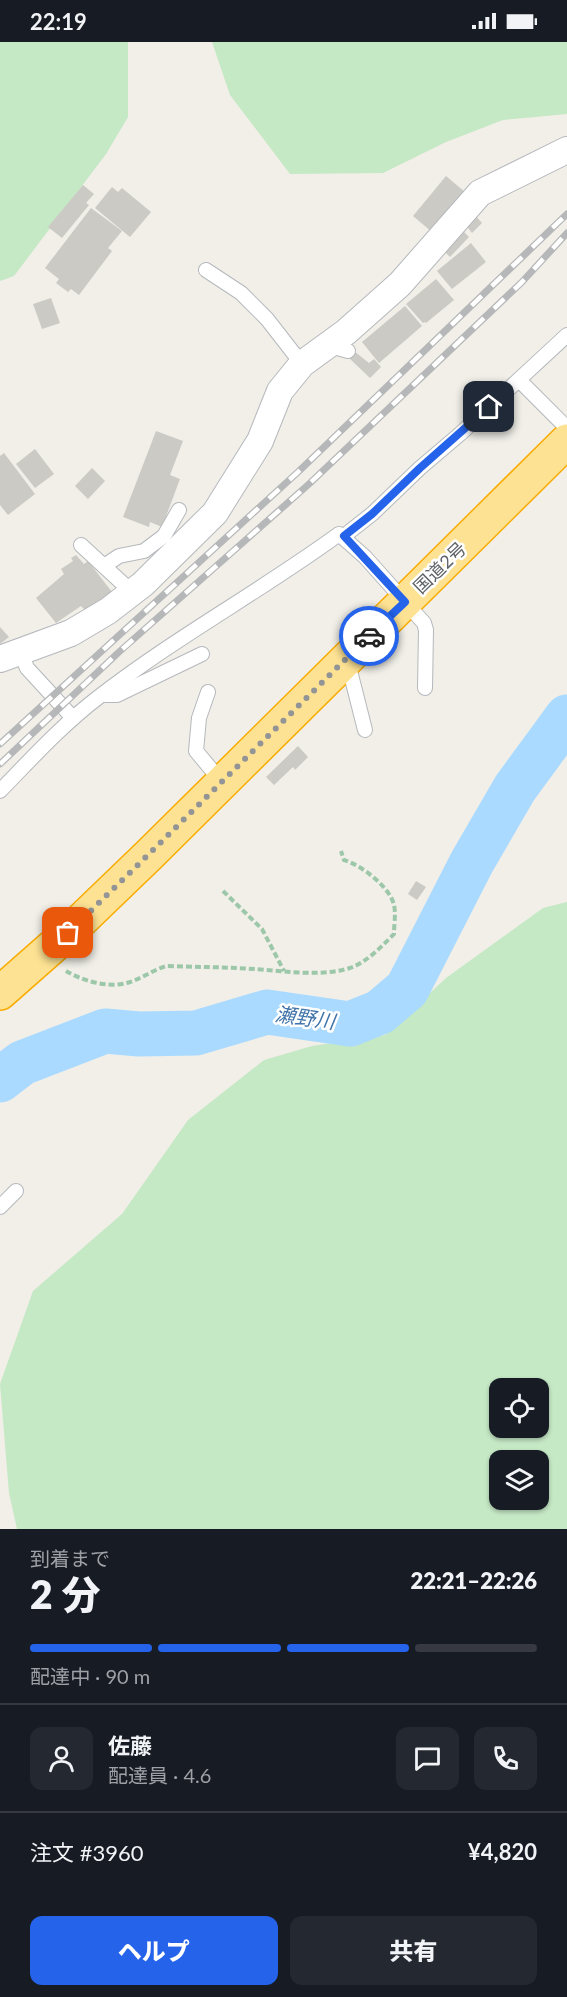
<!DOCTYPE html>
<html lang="ja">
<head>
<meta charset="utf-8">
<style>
  body { margin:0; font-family:Lato,"Noto Sans JP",sans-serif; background:#242831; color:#f1f3f6; height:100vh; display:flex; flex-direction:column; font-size:22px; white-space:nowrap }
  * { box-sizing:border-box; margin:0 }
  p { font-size:20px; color:#9ea1a6 }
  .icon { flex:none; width:33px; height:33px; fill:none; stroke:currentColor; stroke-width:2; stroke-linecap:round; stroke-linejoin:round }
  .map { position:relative; height:1487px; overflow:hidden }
  .panel { display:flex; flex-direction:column; background:#171b24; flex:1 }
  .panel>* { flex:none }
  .fabs { position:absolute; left:489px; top:1336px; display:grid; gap:12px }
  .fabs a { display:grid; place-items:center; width:60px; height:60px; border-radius:12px; background:#171b24; box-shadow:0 2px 4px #0004; font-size:30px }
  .pin { position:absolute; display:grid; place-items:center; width:51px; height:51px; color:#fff; margin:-26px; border-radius:12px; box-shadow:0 3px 9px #0006 }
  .courier { position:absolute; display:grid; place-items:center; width:60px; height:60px; margin:-30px; border:4px solid #2563eb; border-radius:50%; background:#fff; color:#222; box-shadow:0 2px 8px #0007 }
  .overview em { font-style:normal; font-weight:800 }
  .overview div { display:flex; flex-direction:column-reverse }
  .overview { display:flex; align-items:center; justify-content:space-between; height:102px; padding:0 30px }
  h1 { font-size:39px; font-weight:800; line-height:45px }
  .bar { display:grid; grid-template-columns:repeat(4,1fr); gap:9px 6px; align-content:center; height:72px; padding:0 30px }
  .bar i { height:8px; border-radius:4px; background:#363941 }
  .bar .selected { background:#2563eb }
  .bar p { grid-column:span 4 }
  .line { display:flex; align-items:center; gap:15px; padding:0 30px; border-top:2px solid #363941 }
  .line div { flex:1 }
  .round { display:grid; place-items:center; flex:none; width:63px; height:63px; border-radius:12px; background:#242831 }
  .button { display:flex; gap:12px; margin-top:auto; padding:12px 30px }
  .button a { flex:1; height:69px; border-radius:12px; background:#2563eb; color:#fff; font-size:24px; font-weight:800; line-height:69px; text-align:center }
  .button a+a { background:#242831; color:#f1f3f6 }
  .status { display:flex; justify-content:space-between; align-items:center; height:42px; padding:0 30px; background:#171b24; direction:ltr }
  .status svg { height:16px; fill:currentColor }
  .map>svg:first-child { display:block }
  .green { fill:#c5e8c5; fill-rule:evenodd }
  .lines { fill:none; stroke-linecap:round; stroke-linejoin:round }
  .river { stroke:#aadaff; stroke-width:45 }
  .building { fill:#cccac5 }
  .lane-casing { stroke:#b5b8bc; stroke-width:16 }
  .street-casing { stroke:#b5b8bc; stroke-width:28 }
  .highway-casing { stroke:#f9ab00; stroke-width:36 }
  .path { stroke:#9cc7a9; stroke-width:4; stroke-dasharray:6 3; stroke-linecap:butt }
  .lane { stroke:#fff; stroke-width:14 }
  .street { stroke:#fff; stroke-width:26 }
  .highway { stroke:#fde293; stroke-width:33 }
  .rail-casing { stroke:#b6b7b8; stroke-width:7 }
  .rail { stroke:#fff; stroke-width:4.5; stroke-dasharray:14; stroke-linecap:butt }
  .done { stroke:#929495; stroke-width:6; stroke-dasharray:0 10.8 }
  .route { stroke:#2563eb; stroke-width:8 }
  .labels { text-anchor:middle; stroke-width:5; stroke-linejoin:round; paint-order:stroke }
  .street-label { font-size:18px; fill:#5f6368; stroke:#fff }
  .water-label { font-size:20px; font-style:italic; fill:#4174aa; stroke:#fff }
</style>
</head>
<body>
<div class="status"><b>22:19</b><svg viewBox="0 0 49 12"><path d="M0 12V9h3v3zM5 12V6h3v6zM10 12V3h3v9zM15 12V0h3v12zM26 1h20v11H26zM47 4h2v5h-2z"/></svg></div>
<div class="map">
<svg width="567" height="1487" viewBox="0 0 567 1487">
  <rect width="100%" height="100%" fill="#f1efe8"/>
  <g class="green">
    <path d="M0,0H128V75L106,112L14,234L0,239Z"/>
    <path d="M212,0H567V72L503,78L446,100L383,131L290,132L230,53Z"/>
    <path d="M567,860V1487H17L9,1451L0,1342L33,1249L122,1172L188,1078L264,1018L312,1004L385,993L446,936L543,866ZM500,1347H538V1386H500ZM500,1419H538V1458H500Z"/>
  </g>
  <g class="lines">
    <path class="river" d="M0,1038L22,1021L105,989L139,992L196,991L267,970L350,982L380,970L407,947L472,820L515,746L567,675"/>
  </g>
  <g class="building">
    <path d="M446,134L465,150L432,190L413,174Z"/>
    <path d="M83,143L94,152L86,161L89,163L62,196L48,185Z"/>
    <path d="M112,145L118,150L122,146L151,170L130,195L95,166Z"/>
    <path d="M91,166L122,189L108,206L112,209L79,253L71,247L68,250L56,241L59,237L45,226Z"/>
    <path d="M474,172L482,181L472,191L464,181Z"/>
    <path d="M459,185L469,195L450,215L439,204Z"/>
    <path d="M471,201L486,220L452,247L437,229Z"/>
    <path d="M436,237L454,258L426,281L425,280L423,281L406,262Z"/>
    <path d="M51,256L60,281L42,287L33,262Z"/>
    <path d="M405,264L422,284L379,321L362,300Z"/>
    <path d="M354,309L369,321L374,317L381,325L370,336L348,315Z"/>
    <path d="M156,389L183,399L170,433L180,437L162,485L150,480L149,485L123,475Z"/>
    <path d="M35,407L54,432L35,446L16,422Z"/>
    <path d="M4,411L35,452L8,473L0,463V414Z"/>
    <path d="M92,426L105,439L88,457L75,444Z"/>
    <path d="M76,513L84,522L88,519L112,550L86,569L81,564L56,581L36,556L64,532L61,527L73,519L71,516Z"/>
    <path d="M0,585L9,595L0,602Z"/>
    <path d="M298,704L308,715L295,728L293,725L274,743L266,735Z"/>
    <path d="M416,839L426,845L417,858L408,852Z"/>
  </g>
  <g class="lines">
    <defs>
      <g id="lane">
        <path d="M206,228L241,251L267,277L302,322"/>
        <path d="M327,303L348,309"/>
        <path d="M519,338L567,386"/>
        <path d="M344,494L372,472L420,426L460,392L567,293"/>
        <path d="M81,503L133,551"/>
        <path d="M104,524L119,514L144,509L164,494L179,468"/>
        <path d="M20,609L27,626L73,676"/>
        <path d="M347,617L365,688"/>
        <path d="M208,650L199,676L196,709L221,739"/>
        <path d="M103,653H117L202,612"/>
        <path d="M0,749C32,716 63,682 100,654C176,595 261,549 339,492L365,515L424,581L426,588L425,646"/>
        <path d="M0,1165L16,1149"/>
      </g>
      <path id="street" d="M0,617L71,591L108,569L143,542L215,471L260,399L280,349L302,322L346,290L400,242L480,151L567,108"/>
      <path id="highway" d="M0,951L68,891L149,813L567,399"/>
    </defs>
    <use href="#lane" class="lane-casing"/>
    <use href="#street" class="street-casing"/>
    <use href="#highway" class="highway-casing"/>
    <g class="path">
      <path d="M223,849L262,887L284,929"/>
      <path d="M66,929C83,939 107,946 127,941C139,938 153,928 166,924C196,925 225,925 254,927C283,929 327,936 355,924C370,917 382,904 394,892C394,883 396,871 394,863C390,845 361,823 344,818L341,809"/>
    </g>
    <use href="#lane" class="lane"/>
    <use href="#street" class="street"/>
    <use href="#highway" class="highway"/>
    <defs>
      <g id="rail">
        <path d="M0,702L298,430L567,172"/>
        <path d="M0,722L119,610L309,442L522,240L567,191"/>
      </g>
    </defs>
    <use href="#rail" class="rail-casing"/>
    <use href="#rail" class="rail"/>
  </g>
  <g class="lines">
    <path class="done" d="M68,891L148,813L369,594"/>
    <path class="route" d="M369,594L405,560L344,494L372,472L420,426L489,365"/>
  </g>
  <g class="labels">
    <g class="street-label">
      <text transform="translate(440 526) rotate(-44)" y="6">国道2号</text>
    </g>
    <g class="water-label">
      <text transform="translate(305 976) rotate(8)" y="7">瀬野川</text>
    </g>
  </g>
</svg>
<div class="fabs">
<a><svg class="icon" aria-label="locate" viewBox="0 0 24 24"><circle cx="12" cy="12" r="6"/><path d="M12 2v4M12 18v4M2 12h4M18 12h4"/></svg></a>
<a><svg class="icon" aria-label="layers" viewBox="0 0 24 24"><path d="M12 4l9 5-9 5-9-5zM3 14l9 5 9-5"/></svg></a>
</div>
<div class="pin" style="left:68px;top:891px;background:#ea580c"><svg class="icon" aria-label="bag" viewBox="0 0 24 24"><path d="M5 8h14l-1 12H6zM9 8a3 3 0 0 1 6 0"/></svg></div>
<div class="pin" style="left:489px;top:365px;background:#1f2937"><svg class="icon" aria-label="home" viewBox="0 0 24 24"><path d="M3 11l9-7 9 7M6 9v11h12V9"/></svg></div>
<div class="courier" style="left:369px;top:594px"><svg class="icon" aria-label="car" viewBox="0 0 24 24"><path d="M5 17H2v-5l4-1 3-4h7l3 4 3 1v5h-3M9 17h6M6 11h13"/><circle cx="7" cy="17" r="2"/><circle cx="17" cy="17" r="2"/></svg></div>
</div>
<section class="panel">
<div class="overview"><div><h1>2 分</h1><p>到着まで</p></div><em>22:21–22:26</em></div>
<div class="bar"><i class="selected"></i><i class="selected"></i><i class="selected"></i><i></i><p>配達中 · 90 m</p></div>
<div class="line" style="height:108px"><a class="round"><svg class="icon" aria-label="person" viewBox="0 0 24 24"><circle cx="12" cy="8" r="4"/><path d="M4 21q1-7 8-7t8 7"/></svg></a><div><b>佐藤</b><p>配達員 · 4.6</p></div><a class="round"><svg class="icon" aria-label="chat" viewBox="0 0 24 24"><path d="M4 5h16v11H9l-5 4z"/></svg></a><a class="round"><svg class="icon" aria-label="phone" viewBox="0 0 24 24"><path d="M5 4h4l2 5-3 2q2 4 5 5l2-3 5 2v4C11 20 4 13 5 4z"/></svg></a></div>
<div class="line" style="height:78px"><div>注文 #3960</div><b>¥4,820</b></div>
<div class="button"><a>ヘルプ</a><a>共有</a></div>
</section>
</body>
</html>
